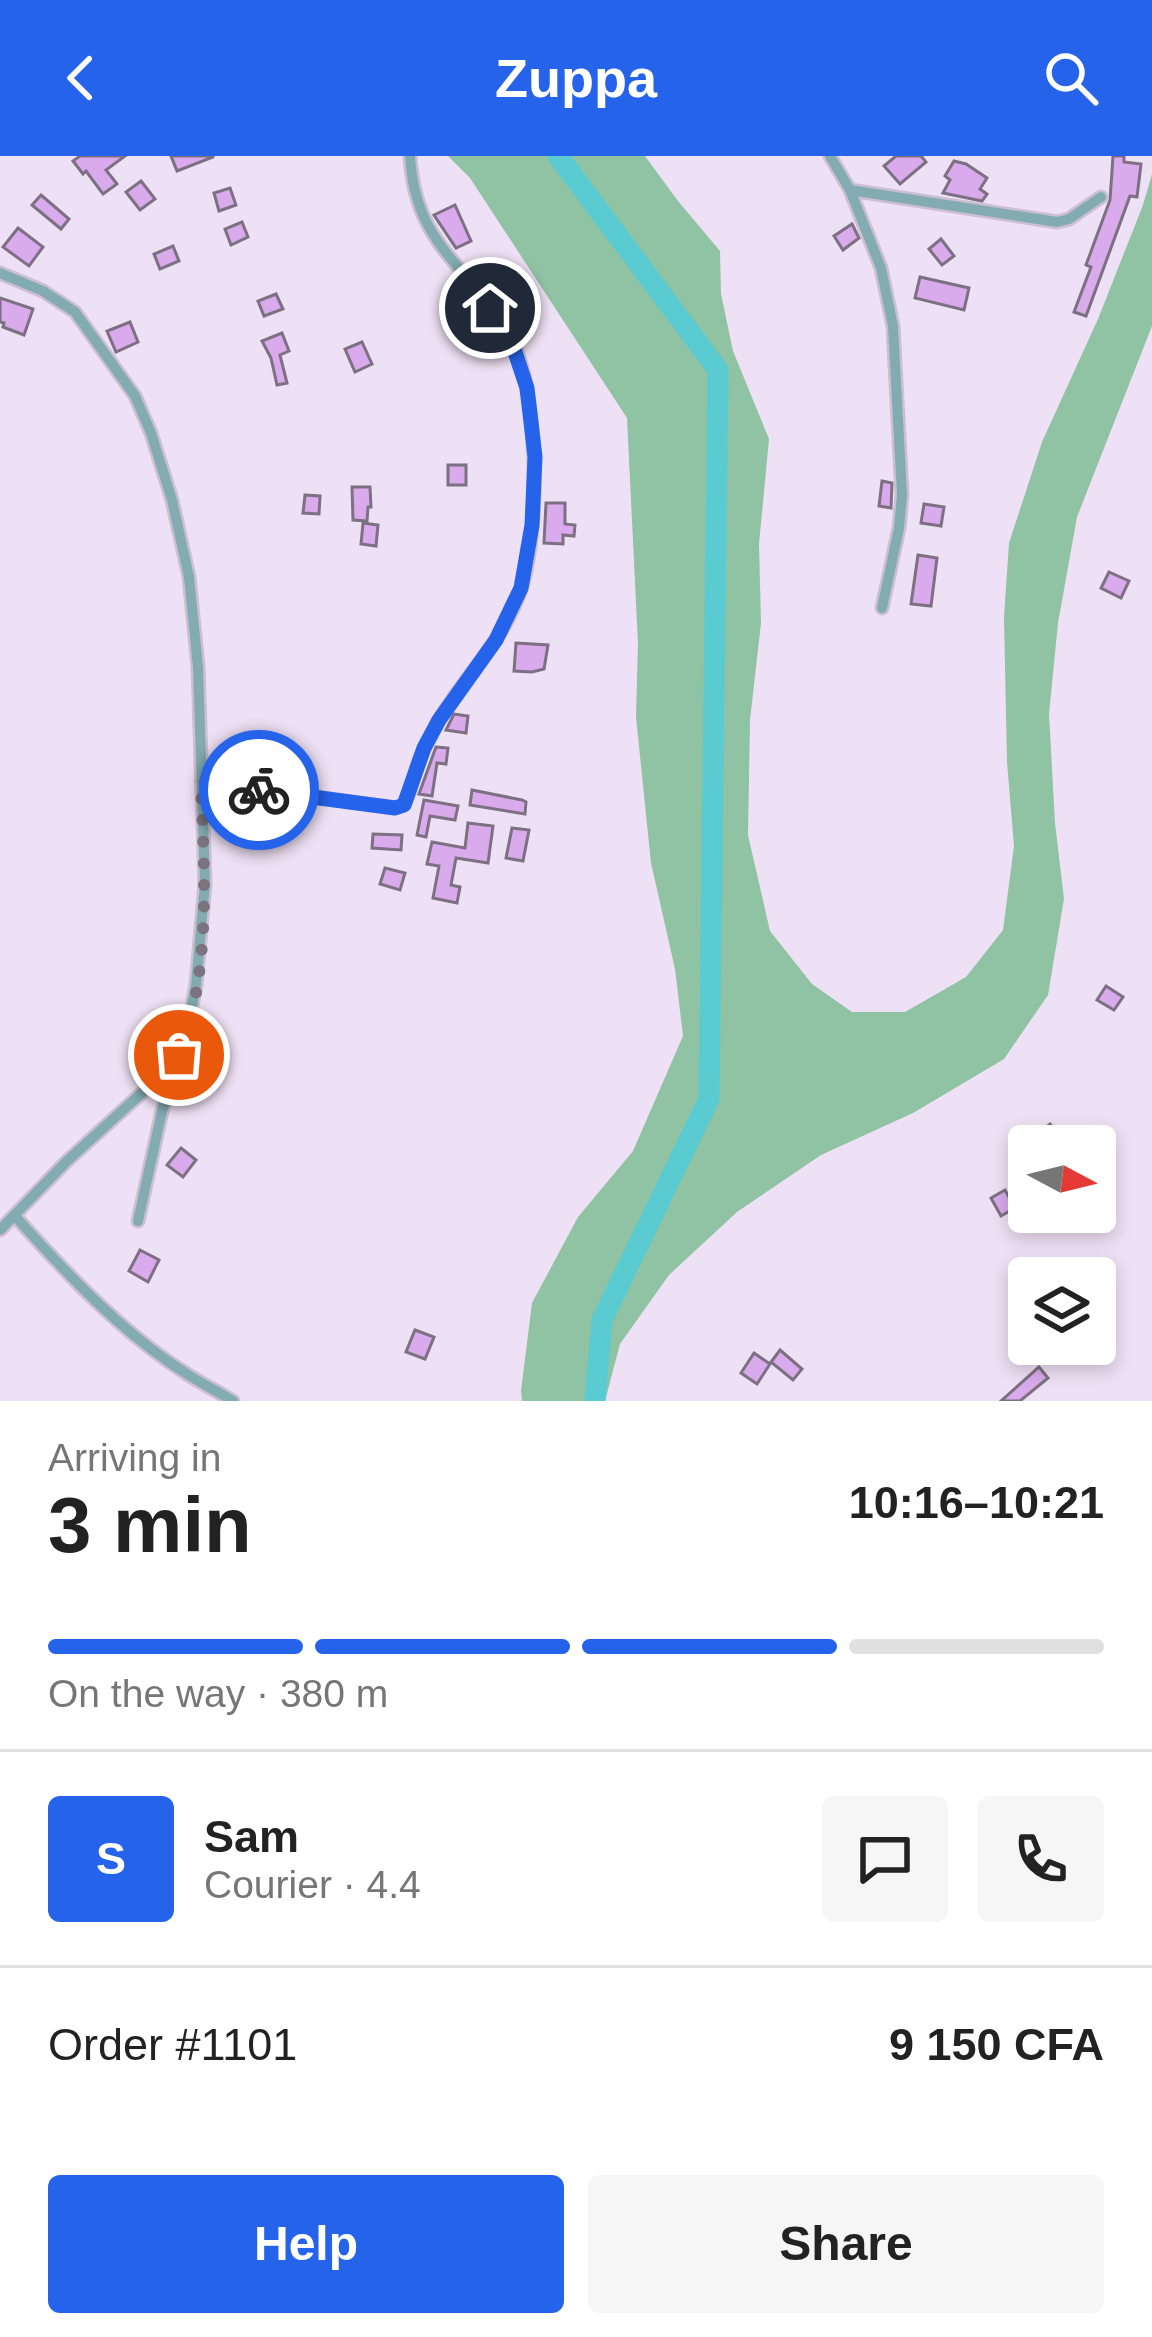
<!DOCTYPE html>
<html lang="en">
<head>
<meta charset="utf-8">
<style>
  body { margin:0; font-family:Helvetica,sans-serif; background:#f6f6f6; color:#222; height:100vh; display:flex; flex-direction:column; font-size:45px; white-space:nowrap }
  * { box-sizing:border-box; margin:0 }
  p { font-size:39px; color:#767676 }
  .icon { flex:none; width:66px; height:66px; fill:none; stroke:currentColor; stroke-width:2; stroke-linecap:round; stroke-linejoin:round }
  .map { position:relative; height:1245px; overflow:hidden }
  .drawer { display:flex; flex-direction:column; background:#fff; flex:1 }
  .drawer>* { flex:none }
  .needle { width:78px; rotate:97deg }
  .controls { position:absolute; left:1008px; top:969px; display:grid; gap:24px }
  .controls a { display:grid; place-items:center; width:108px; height:108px; border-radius:12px; background:#fff; box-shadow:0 6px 18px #0003; font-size:60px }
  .pin { position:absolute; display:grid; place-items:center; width:102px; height:102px; color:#fff; margin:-51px; border:6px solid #fff; border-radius:50%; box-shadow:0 3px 12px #0007 }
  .courier { position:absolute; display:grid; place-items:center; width:120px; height:120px; margin:-60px; border:9px solid #2563eb; border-radius:50%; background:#fff; color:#222; box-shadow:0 3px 15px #0007 }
  .headline em { font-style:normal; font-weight:700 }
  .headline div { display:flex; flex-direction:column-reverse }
  .headline { display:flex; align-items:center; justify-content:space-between; height:204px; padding:0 48px }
  h1 { font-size:78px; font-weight:700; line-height:90px }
  .bar { display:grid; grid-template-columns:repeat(4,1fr); gap:18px 12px; align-content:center; height:144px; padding:0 48px }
  .bar i { height:15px; border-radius:9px; background:#e0e0e0 }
  .bar .active { background:#2563eb }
  .bar p { grid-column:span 4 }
  .line { display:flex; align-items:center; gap:30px; padding:0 48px; border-top:3px solid #e0e0e0 }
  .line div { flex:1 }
  .round { display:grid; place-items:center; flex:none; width:126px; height:126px; border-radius:12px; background:#f6f6f6 }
  .cta { display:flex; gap:24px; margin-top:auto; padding:24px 48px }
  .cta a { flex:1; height:138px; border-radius:12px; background:#2563eb; color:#fff; font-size:48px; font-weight:700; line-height:138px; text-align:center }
  .cta a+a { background:#f6f6f6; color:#222 }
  header { display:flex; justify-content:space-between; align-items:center; height:156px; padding:0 48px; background:#2563eb; color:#fff; font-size:54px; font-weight:700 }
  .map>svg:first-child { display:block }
  .green { fill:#90c2a4 }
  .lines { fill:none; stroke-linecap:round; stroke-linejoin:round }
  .river { stroke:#5bcbd2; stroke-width:21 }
  .building { fill:#d9abec; stroke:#7d7082; stroke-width:3 }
  .minor-casing { stroke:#cbbfd1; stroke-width:15 }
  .minor { stroke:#82acb2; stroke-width:10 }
  .done { stroke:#7b737f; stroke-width:12; stroke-dasharray:0 21.6 }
  .route { stroke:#2563eb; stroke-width:15 }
</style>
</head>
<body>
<header><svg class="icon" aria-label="back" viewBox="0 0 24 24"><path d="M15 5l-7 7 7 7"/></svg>Zuppa<svg class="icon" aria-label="search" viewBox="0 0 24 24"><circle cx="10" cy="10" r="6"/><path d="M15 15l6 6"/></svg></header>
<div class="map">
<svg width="1152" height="1245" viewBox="0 0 1152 1245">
  <rect width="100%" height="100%" fill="#efe1f5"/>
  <path class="green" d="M448,0H645L678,45L720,95L721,138L733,195L769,283L759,388L761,467L750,564L748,679L770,775L812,828L852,856H905L966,821L1003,774L1014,690L1007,606L1004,461L1009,387L1042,286L1098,163L1143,49L1152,18V170L1077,361L1058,467L1049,558L1055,667L1064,743L1048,839L1004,903L913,957L821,999L737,1056L669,1119L620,1188L605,1245H522L521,1235L532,1147L578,1061L633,995L683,880L675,813L651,707L636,561L638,488L627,262L470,22Z"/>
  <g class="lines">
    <path class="river" d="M558,0L718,214L709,943L602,1164L595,1245"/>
  </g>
  <g class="building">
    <path d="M80,0H125L106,14L117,28L103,38L86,15L83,18L73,5Z"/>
    <path d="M171,0H213V1L177,15Z"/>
    <path d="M896,0H921L926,6L900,28L884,10Z"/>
    <path d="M1113,0H1124V6L1141,8L1137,41L1130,40L1086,160L1074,156L1091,111L1086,109L1110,44Z"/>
    <path d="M954,5L966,8L987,22L980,33L987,38L982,45L943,37L950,24L945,20Z"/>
    <path d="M141,25L155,43L140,54L126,36Z"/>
    <path d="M230,32L236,49L219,55L214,37Z"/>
    <path d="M41,39L69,63L61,73L32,49Z"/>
    <path d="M455,49L471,85L456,92L434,59Z"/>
    <path d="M242,66L248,81L231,89L225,73Z"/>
    <path d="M852,68L859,82L843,94L834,80Z"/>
    <path d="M18,72L43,91L29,110L3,91Z"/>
    <path d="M941,83L954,100L942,109L929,93Z"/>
    <path d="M173,90L179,105L160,113L154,98Z"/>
    <path d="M498,109L507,124L493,132L485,118Z"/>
    <path d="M920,121L969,132L964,154L915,142Z"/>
    <path d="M276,138L283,153L264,160L258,145Z"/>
    <path d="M0,142L33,153L24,179L3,171L4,167L0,166Z"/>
    <path d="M130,166L138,186L116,196L107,175Z"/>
    <path d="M282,177L289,195L280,199L287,227L277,229L271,202L262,185Z"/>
    <path d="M362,186L372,208L355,216L345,193Z"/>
    <rect x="448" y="309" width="18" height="20"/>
    <path d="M882,325L892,327L891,352L879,350Z"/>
    <path d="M352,331H370L371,351H368L367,365L353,364Z"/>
    <path d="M305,339L320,340L319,358L303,357Z"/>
    <path d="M546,347H565V368L575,369L574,380L563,379V388L544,387Z"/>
    <path d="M924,348L944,351L941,370L921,367Z"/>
    <path d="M363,367L378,369L376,390L361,388Z"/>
    <path d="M918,399L937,402L931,450L911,448Z"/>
    <path d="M1109,416L1129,425L1121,442L1101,432Z"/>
    <path d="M516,487L548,489L544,513L532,516L514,515Z"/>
    <path d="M454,558L468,560L466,577L446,574Z"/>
    <path d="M436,591L448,592L446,608L437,607L432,640L419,638Z"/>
    <path d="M472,634L522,644L526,646L525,658L470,649Z"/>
    <path d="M424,644L458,650L455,664L430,660L426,681L417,679Z"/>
    <path d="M468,667L493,670L488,707L456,702L451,729L460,731L457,747L433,742L439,710L427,708L432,686L465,692Z"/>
    <path d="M512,672L529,674L523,705L506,702Z"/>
    <path d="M373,678L402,679L401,694L372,692Z"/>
    <path d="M385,712L405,717L400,734L380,728Z"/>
    <path d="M1106,830L1123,841L1114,854L1097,844Z"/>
    <path d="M1050,968L1062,983L1053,990H1045L1036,979Z"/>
    <path d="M181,992L196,1004L183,1021L167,1009Z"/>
    <path d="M1005,1034L1015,1052L1001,1060L991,1042Z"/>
    <path d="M140,1094L159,1104L148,1126L129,1115Z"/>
    <path d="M415,1174L434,1181L425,1203L406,1196Z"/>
    <path d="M780,1194L802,1213L793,1224L771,1206Z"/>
    <path d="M754,1197L770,1208L757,1228L741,1217Z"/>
    <path d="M1039,1211L1048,1222L1020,1245H1001Z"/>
  </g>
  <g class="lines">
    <defs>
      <g id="minor">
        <path d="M830,0L850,34L881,112L893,170L902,339L899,372L882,452"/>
        <path d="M850,34L1057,66L1069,63L1101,41"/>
        <path d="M0,117L43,135L75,156L135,240L151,277L172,344L189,421L198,511L205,728L196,829L187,876L179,899L156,924L67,1005L0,1074"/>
        <path d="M201,625L395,652L404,649C410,638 412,626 416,614C421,597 430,580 439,564C465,520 505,483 521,433C541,373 540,225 506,172C465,107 415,88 410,0"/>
        <path d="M15,1060C65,1116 120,1175 184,1216C200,1227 217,1235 233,1245"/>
        <path d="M138,1065L162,955L178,902"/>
      </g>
    </defs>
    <use href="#minor" class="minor-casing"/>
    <use href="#minor" class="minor"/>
  </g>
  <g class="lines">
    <path class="done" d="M179,899C212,813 204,715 201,625L259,634"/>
    <path class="route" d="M259,634L395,652L404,649L424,592L439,564L496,484L521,432L532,369L535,301L527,232L508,175L490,152"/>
  </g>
</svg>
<div class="controls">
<a><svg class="needle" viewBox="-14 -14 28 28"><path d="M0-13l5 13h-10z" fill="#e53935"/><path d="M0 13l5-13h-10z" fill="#767676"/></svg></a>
<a><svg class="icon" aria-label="layers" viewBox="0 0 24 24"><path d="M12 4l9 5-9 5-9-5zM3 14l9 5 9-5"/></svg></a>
</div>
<div class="pin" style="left:179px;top:899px;background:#ea580c"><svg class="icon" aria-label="bag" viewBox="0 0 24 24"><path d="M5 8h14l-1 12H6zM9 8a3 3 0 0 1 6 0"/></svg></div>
<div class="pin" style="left:490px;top:152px;background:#1f2937"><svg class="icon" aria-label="home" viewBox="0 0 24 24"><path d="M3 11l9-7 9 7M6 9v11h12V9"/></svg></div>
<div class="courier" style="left:259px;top:634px"><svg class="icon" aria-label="bike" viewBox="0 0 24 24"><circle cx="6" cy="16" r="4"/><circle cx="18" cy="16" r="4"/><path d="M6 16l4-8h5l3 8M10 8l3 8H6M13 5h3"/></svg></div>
</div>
<section class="drawer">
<div class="headline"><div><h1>3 min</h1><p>Arriving in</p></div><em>10:16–10:21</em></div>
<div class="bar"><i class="active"></i><i class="active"></i><i class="active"></i><i></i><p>On the way · 380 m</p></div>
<div class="line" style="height:216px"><b class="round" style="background:#2563eb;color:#fff">S</b><div><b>Sam</b><p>Courier · 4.4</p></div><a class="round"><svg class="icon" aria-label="chat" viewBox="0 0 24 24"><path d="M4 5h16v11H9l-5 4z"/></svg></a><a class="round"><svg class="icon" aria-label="phone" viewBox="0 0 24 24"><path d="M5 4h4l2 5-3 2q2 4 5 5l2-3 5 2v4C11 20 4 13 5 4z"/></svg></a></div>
<div class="line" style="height:156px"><div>Order #1101</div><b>9 150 CFA</b></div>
<div class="cta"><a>Help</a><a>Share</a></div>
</section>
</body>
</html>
